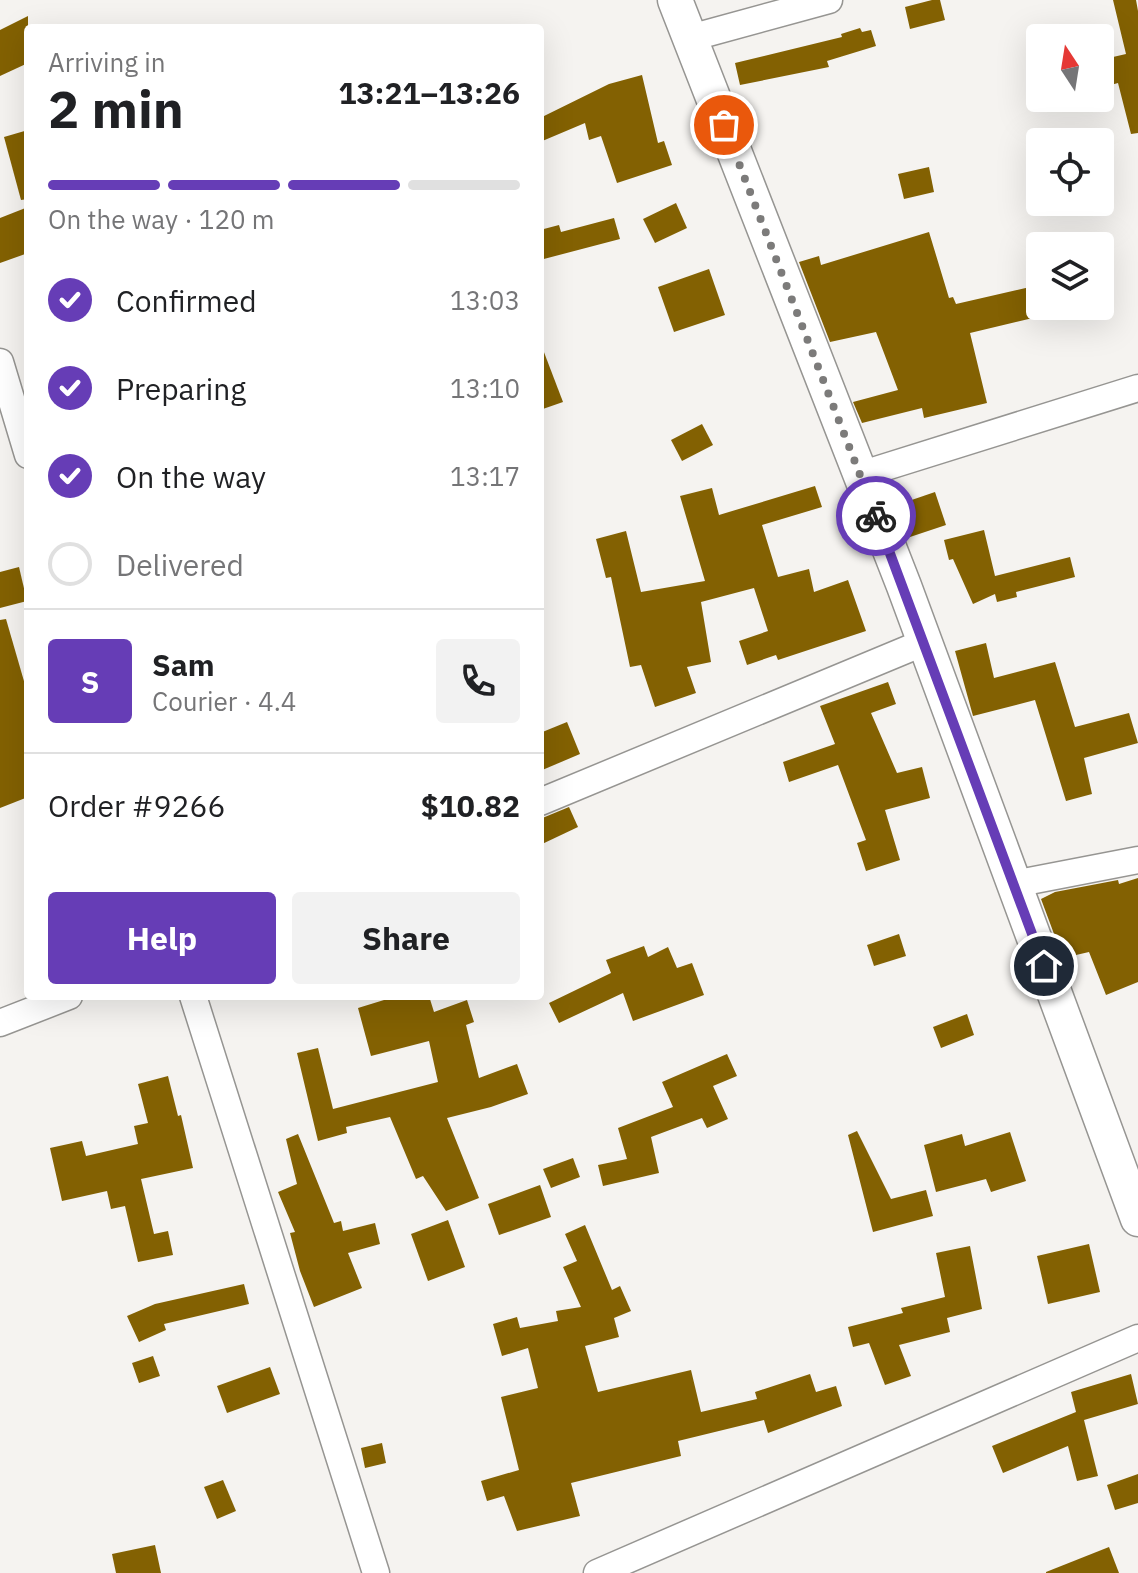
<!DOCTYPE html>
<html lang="en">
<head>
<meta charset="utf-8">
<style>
  body { margin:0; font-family:"IBM Plex Sans",sans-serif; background:#f2f2f2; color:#202124; height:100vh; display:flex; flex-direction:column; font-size:30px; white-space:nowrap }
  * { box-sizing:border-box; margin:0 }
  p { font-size:26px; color:#757577 }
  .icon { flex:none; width:44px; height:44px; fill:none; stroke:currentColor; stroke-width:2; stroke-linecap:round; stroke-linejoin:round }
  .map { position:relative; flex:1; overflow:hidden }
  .panel { position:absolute; left:24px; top:24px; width:520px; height:976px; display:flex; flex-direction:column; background:#fff; border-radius:8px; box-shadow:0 8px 32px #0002 }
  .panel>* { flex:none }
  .needle { width:52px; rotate:348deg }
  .buttons { position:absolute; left:1026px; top:24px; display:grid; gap:16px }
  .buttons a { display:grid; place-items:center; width:88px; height:88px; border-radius:8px; background:#fff; box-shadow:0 8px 32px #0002; font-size:40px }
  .pin { position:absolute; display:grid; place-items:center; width:68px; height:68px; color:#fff; margin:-34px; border:4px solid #fff; border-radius:50%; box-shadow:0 2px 8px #0007 }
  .courier { position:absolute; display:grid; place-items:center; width:80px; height:80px; margin:-40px; border:6px solid #663db6; border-radius:50%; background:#fff; color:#222; box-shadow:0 2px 10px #0007 }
  .headline em { font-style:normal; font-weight:700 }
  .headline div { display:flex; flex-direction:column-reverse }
  .headline { display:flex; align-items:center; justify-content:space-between; height:136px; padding:0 24px }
  h1 { font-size:52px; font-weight:700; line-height:60px }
  .bar { display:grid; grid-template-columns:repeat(4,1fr); gap:12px 8px; align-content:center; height:96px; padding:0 24px }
  .bar i { height:10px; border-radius:6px; background:#e0e0e0 }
  .bar .active { background:#663db6 }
  .bar p { grid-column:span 4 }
  .line { display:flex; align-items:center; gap:20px; padding:0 24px; border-top:2px solid #e0e0e0 }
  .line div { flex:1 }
  .round { display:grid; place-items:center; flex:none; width:84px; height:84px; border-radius:8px; background:#f2f2f2 }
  ol { padding:0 24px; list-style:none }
  li { display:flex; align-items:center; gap:24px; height:88px }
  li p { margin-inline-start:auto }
  li .icon { padding:8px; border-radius:50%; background:#663db6; color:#fff; stroke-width:4 }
  li:last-child { color:#757577 }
  li i { width:44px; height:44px; border:4px solid #e0e0e0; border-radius:50% }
  .cta { display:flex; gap:16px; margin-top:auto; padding:16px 24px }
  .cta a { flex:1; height:92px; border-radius:8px; background:#663db6; color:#fff; font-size:32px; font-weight:700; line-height:92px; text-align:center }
  .cta a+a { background:#f2f2f2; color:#202124 }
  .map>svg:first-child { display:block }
  .building { fill:#836102 }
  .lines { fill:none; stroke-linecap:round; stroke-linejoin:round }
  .minor-casing { stroke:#969592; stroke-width:29 }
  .tertiary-casing { stroke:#969592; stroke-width:37 }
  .minor { stroke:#fff; stroke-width:26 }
  .tertiary { stroke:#fff; stroke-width:34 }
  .done { stroke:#7c7b7a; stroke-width:8; stroke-dasharray:0 14.4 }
  .route { stroke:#663db6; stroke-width:10 }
</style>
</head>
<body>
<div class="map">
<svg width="1138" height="1573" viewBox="0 0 1138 1573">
  <rect width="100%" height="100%" fill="#f5f3f0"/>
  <g class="building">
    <path d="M932,0H940L945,20L910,29L905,7Z"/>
    <path d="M1113,0H1136L1138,11V133L1131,134L1118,83L1100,88V60L1126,54Z"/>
    <path d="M28,16V63L0,76V30Z"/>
    <path d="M860,28L862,32L871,30L876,46L827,61L829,67L740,85L735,63L842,37L841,34Z"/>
    <path d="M642,75L658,143L664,141L672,165L617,183L601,136L589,140L585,123L540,142V118L609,84Z"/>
    <path d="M28,130V199L21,200L4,137Z"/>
    <path d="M929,167L934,192L904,199L898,174Z"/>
    <path d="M676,203L687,228L655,243L643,219Z"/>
    <path d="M28,207V253L0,263V218Z"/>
    <path d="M614,218L620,239L540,260V230L559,225L561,232Z"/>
    <path d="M929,232L949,298L953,297L956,304L1030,287L1037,317L970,333L987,403L924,418L922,408L862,423L853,402L898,390L876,332L830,342L799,262L819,256L821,265Z"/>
    <path d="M709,269L725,315L674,332L658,287Z"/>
    <path d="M540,347H542L563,402L540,410Z"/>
    <path d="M702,424L713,445L682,461L671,440Z"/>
    <path d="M815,486L822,507L762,525L778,577L809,569L814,592L848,580L866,631L778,660L776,655L747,665L739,641L768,631L754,588L701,602L711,662L687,667L696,693L655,707L641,665L630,667L611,577L606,578L596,539L626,531L641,592L705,581L680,496L712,488L719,515Z"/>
    <path d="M935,492L946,525L907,538L894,506Z"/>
    <path d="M984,530L995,576L1070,557L1075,577L1016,592L1017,597L997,602L995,594L973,604L953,559L949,560L944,540Z"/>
    <path d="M19,567L27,601L0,608V572Z"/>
    <path d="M6,619L28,695V797L0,808V620Z"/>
    <path d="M986,643L994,678L1055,662L1075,727L1129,713L1138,743L1084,758L1092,794L1066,801L1035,700L973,716L955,651Z"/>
    <path d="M888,682L896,704L871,713L897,773L922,767L930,798L885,810L900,860L866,871L857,843L866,840L838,765L789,782L783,762L835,744L820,706Z"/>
    <path d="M567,722L580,754L540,771V733Z"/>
    <path d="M569,807L578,827L540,845V819Z"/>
    <path d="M1138,878V982L1106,995L1089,952L1063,958L1041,899L1055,892L1118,880L1119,884Z"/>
    <path d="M899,934L906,956L874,966L867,945Z"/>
    <path d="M644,946L648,957L668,947L677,968L692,963L704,995L633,1021L623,993L559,1023L549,1003L611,973L606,960Z"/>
    <path d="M397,996H429L434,1012L467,1000L474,1022L466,1025L479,1078L517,1064L528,1094L491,1107L447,1118L479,1198L446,1211L423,1176L416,1179L390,1117L346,1127L347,1133L318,1141L297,1053L318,1048L333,1109L438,1082L429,1041L371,1056L358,1008Z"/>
    <path d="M967,1014L974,1035L941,1048L933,1027Z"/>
    <path d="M727,1054L737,1076L713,1086L728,1119L707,1128L702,1118L651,1137L659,1173L603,1186L598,1165L627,1159L618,1128L673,1107L662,1082Z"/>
    <path d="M168,1076L178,1116L181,1115L193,1168L141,1179L154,1234L168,1231L173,1255L138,1262L125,1206L111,1209L107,1191L62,1201L50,1148L82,1141L86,1156L138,1144L134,1126L148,1123L138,1084Z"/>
    <path d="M857,1131L891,1199L926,1190L933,1216L873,1232L848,1135Z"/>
    <path d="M1010,1132L1026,1181L991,1192L986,1179L936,1192L924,1145L962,1134L965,1146Z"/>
    <path d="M298,1134L334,1223L341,1221L343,1231L375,1223L380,1244L348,1253L362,1288L314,1307L300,1271L290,1233L295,1232L278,1192L297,1184L286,1139Z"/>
    <path d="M573,1158L580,1177L551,1188L543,1169Z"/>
    <path d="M540,1185L551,1217L499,1235L488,1204Z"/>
    <path d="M448,1220L465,1267L428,1281L411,1234Z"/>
    <path d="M585,1225L612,1290L620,1286L631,1311L614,1318L619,1337L585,1346L598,1392L691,1370L701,1412L757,1399L755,1392L810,1374L816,1392L836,1386L842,1406L768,1433L764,1420L678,1441L681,1456L571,1483L580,1516L517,1531L504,1496L487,1501L481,1481L519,1470L501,1397L538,1388L528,1348L502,1356L493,1324L517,1317L520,1328L558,1321L556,1311L581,1307L563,1267L577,1261L565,1234Z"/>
    <path d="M1089,1244L1100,1292L1048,1304L1037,1256Z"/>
    <path d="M970,1246L982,1309L947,1318L950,1332L899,1345L911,1376L885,1385L869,1343L853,1347L848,1327L903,1313L901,1308L945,1297L936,1253Z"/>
    <path d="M244,1284L249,1304L164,1324L166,1330L139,1342L127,1316L155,1304Z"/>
    <path d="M153,1356L160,1376L139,1383L132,1363Z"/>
    <path d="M270,1367L280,1394L227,1413L217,1386Z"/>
    <path d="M1131,1374L1138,1404L1084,1420L1098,1476L1077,1481L1068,1446L1003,1473L992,1446L1076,1412L1071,1392Z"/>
    <path d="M382,1443L386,1463L365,1468L361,1448Z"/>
    <path d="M1138,1474V1503L1115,1510L1107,1485Z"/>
    <path d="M223,1480L236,1511L217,1519L204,1487Z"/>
    <path d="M155,1545L161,1573H116L112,1554Z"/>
    <path d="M1109,1547L1119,1573H1046V1572Z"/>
  </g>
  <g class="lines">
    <defs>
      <g id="minor">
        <path d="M690,38L829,0"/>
        <path d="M0,362L28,455"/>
        <path d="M860,475L1138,388"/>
        <path d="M540,802L925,642"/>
        <path d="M1014,884L1138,860"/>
        <path d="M193,996L376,1573"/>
        <path d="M0,1023L69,996"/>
        <path d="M597,1573L1138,1338"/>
      </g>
      <path id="tertiary" d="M675,0L904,586L1138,1219"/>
    </defs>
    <use href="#minor" class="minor-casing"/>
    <use href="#tertiary" class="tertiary-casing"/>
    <use href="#minor" class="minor"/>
    <use href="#tertiary" class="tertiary"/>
  </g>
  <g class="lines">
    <path class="done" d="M724,125L876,516"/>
    <path class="route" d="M876,516L1044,966"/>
  </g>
</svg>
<div class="buttons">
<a><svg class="needle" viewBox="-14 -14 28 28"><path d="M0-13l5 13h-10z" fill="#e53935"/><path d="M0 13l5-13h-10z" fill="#757577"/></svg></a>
<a><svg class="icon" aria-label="locate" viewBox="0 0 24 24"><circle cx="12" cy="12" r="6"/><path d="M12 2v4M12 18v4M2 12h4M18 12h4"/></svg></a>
<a><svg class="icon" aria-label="layers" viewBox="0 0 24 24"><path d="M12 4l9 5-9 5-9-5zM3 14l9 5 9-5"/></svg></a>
</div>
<div class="pin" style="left:724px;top:125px;background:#ea580c"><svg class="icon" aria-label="bag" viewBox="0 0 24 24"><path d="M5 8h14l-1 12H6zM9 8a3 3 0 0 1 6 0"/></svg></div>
<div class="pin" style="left:1044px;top:966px;background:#1f2937"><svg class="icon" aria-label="home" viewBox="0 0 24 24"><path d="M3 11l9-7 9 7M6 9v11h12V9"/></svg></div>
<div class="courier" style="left:876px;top:516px"><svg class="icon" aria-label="bike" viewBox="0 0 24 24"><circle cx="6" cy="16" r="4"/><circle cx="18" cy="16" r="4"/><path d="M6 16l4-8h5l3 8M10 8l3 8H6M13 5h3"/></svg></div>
<section class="panel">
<div class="headline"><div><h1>2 min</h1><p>Arriving in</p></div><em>13:21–13:26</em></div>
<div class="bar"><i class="active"></i><i class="active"></i><i class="active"></i><i></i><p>On the way · 120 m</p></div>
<ol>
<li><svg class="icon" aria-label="check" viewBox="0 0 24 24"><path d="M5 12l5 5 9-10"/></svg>Confirmed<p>13:03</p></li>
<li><svg class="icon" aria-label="check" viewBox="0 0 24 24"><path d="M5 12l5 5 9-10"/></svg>Preparing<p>13:10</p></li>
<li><svg class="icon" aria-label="check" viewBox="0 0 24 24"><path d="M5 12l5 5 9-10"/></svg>On the way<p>13:17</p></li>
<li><i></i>Delivered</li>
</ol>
<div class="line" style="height:144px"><b class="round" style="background:#663db6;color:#fff">S</b><div><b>Sam</b><p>Courier · 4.4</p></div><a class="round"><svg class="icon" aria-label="phone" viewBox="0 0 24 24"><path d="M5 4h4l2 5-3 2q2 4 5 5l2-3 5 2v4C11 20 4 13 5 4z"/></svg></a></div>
<div class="line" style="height:104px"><div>Order #9266</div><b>$10.82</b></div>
<div class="cta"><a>Help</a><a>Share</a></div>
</section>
</div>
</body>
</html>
